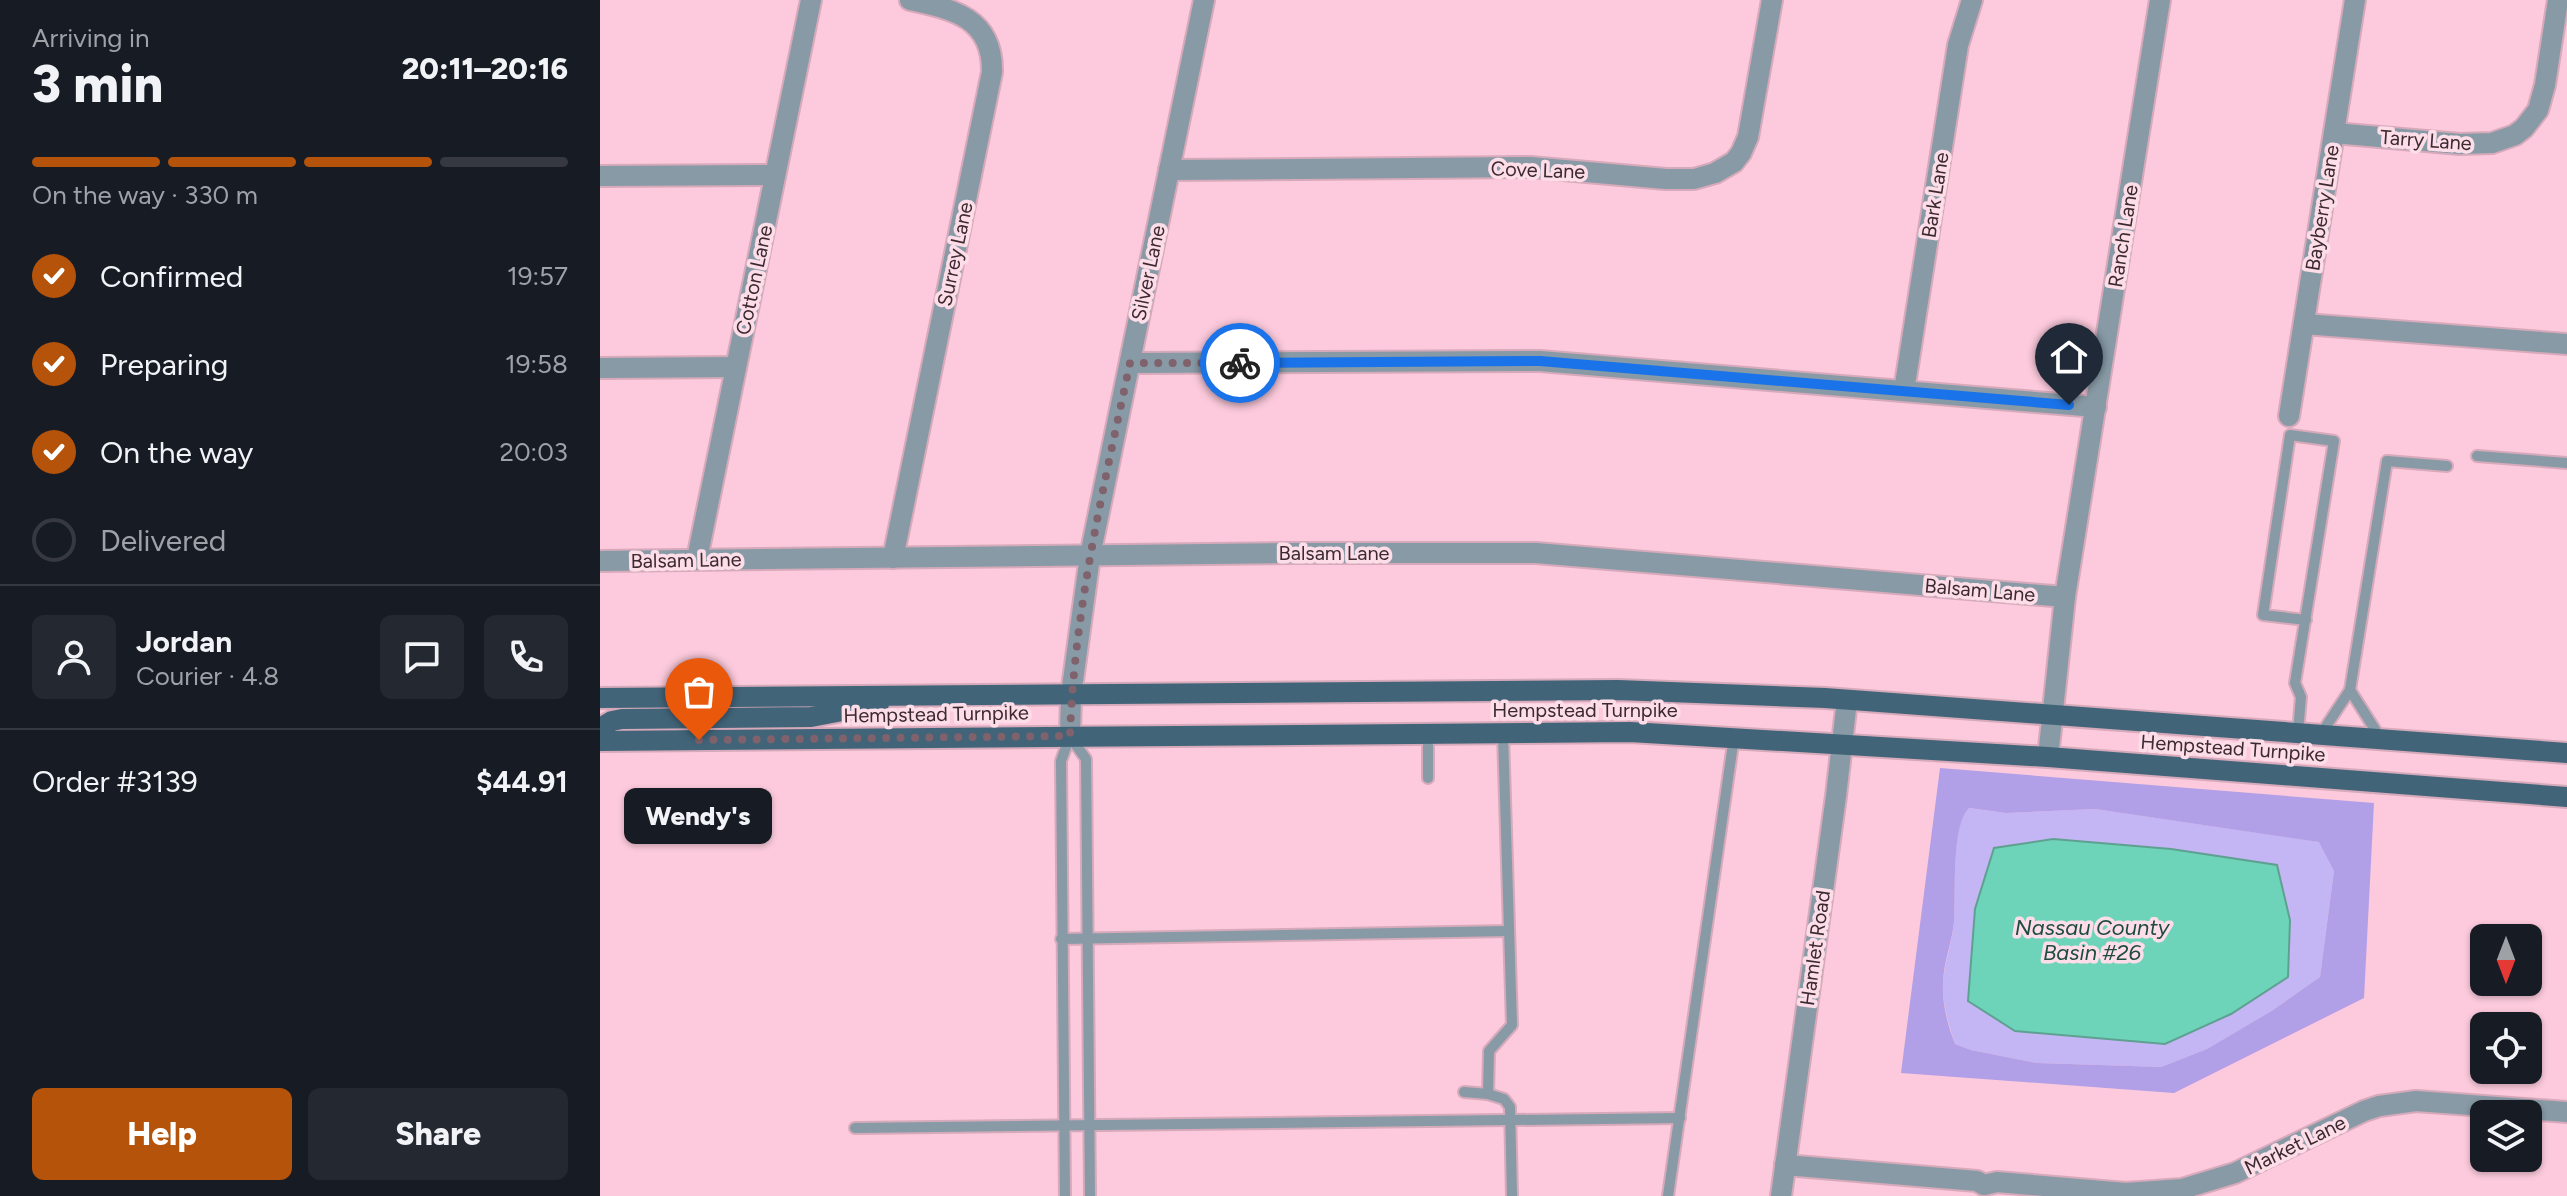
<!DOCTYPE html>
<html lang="en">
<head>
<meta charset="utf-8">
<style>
  body { margin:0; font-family:Figtree,sans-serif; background:#242831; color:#f1f3f6; height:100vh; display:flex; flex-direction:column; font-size:30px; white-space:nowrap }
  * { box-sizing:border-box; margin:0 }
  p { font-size:26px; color:#9ea1a6 }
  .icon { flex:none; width:44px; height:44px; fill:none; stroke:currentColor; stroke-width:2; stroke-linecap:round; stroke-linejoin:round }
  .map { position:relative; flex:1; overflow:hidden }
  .panel { display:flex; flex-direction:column; background:#171b24; width:600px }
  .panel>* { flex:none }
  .needle { width:52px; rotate:180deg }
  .fabs { position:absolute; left:1870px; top:924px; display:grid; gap:16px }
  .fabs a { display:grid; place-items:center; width:72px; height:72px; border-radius:12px; background:#171b24; box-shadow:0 2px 6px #0004; font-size:40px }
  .pin { position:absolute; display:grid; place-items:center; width:68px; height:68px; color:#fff; margin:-82px -34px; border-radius:50% 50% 50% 0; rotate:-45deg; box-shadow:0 0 8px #0007 }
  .pin .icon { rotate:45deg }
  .courier { position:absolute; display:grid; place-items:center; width:80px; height:80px; margin:-40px; border:6px solid #1a73e8; border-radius:50%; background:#fff; color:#222; box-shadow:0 2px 10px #0007 }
  .bubble { position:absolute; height:56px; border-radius:12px; background:#171b24; box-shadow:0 2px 6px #0004; font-size:26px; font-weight:800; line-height:56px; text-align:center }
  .head em { font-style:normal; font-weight:800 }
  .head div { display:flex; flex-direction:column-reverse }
  .head { display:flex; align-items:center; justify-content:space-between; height:136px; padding:0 32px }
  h1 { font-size:52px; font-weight:800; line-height:60px }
  .bar { display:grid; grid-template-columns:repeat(4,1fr); gap:12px 8px; align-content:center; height:96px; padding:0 32px }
  .bar i { height:10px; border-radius:6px; background:#363941 }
  .bar .current { background:#b45309 }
  .bar p { grid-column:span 4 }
  .line { display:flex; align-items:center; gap:20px; padding:0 32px; border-top:2px solid #363941 }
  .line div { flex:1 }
  .round { display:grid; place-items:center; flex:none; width:84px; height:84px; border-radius:12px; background:#242831 }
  ol { padding:0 32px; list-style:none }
  li { display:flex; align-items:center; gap:24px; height:88px }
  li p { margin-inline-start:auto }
  li .icon { padding:8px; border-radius:50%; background:#b45309; color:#fff; stroke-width:4 }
  li:last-child { color:#9ea1a6 }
  li i { width:44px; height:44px; border:4px solid #363941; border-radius:50% }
  .button { display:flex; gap:16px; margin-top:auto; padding:16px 32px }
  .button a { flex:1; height:92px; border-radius:12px; background:#b45309; color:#fff; font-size:32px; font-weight:800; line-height:92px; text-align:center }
  .button a+a { background:#242831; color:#f1f3f6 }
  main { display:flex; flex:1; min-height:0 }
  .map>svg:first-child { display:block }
  .green { fill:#c4b5f4 }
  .forest { fill:#b19fe7; fill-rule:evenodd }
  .water { fill:#6dd4ba; stroke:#5fa191; stroke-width:2 }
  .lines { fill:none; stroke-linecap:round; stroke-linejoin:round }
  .service-casing { stroke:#d6aaba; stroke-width:14 }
  .minor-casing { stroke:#d6aaba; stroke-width:24 }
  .primary-casing { stroke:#d6aaba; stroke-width:24 }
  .service { stroke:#879aa6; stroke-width:10 }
  .minor { stroke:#879aa6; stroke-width:20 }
  .primary { stroke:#426479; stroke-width:20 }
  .done { stroke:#80626d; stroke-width:8; stroke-dasharray:0 14.4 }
  .route { stroke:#1a73e8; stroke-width:10 }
  .labels { text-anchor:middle; stroke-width:7; stroke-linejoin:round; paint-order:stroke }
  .street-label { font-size:20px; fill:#3d2a31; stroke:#fddee8 }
  .water-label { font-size:22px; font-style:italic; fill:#1d4b40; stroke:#fddee8 }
</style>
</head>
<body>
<main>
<section class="panel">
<div class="head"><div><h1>3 min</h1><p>Arriving in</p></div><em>20:11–20:16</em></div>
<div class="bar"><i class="current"></i><i class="current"></i><i class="current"></i><i></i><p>On the way · 330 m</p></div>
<ol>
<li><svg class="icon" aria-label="check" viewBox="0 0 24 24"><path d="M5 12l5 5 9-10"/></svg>Confirmed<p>19:57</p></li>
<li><svg class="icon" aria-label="check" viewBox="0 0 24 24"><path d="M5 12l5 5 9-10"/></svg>Preparing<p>19:58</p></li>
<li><svg class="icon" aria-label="check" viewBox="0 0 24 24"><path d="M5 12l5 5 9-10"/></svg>On the way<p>20:03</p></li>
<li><i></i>Delivered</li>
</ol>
<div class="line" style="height:144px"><a class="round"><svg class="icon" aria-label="person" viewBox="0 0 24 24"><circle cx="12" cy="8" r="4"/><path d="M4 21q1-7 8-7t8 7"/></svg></a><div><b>Jordan</b><p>Courier · 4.8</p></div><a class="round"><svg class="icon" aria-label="chat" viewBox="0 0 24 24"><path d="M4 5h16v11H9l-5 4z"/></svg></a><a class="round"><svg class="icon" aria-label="phone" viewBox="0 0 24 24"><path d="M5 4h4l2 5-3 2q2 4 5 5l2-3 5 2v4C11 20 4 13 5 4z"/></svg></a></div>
<div class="line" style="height:104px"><div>Order #3139</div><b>$44.91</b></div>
<div class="button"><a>Help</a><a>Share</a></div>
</section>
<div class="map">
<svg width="1967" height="1196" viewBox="0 0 1967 1196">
  <rect width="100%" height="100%" fill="#fccadc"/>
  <path class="green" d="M1368,808L1406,813L1495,809L1720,842L1734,871L1720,977L1673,1010L1607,1049L1561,1067L1437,1063L1371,1050L1355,1044C1349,1025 1342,1004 1343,984C1344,963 1352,943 1354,923C1356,896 1351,826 1368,808Z"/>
  <path class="forest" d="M1340,768L1774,803L1764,998L1574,1093L1301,1073ZM1369,808L1406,813L1495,809L1719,842L1734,871L1720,977L1673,1010L1607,1049L1561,1067L1437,1063L1371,1050L1355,1044C1348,1026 1342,1004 1343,984C1343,963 1352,943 1354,922C1356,896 1351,824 1369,808Z"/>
  <path class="water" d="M1453,839L1571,849L1677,865L1690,920L1688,977L1631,1014L1565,1044L1415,1031L1368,1001L1375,909L1394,848Z"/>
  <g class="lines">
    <defs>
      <g id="service">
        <path d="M1877,456L1967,463"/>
        <path d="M1750,690L1787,461L1847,466"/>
        <path d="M1698,732L1701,697L1695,683L1734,441L1690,435L1663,615L1706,620"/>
        <path d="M828,734V778"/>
        <path d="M1721,734L1750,690L1781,739"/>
        <path d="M471,738L486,759L490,1196"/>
        <path d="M461,939L909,931"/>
        <path d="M864,1092L888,1094L889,1051L912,1025L903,734"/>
        <path d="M888,1094L904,1099L910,1107L912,1196"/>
        <path d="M255,1128L1080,1118"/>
        <path d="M465,1196L461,761L470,736"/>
        <path d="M1068,1196L1134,737"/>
      </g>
      <g id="minor">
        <path d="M1734,133L1860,144L1892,143L1915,135L1924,128L1938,110L1945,85L1958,0"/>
        <path d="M569,170L930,167L1066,179H1094L1115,173L1134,162L1141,153L1148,137L1172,0"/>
        <path d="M0,176L175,175"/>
        <path d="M1704,324L1967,344"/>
        <path d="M530,363L940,361L1496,407"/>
        <path d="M0,368L136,367"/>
        <path d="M1304,391L1358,45L1372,0"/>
        <path d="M1689,416L1755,0"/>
        <path d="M293,558L392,72C393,18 353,9 310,0"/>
        <path d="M97,559L211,0"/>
        <path d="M0,561L690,553H936L1465,597"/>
        <path d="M470,736L471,695L490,556L604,0"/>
        <path d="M1448,757L1465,597L1560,0"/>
        <path d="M1185,1165L1377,1181L1384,1185L1397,1182L1526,1193L1582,1189L1635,1173L1764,1111L1779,1106L1816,1101L1967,1112"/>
        <path d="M1181,1196L1236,796L1247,700"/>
      </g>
      <g id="primary">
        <path d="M0,698L1018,690L1225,698L1967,753"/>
        <path d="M0,728L12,721L22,719L211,717L279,704"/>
        <path d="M0,741L1030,732L1448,757L1967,797"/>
      </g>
    </defs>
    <use href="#service" class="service-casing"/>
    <use href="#minor" class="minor-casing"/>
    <use href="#primary" class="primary-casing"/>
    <use href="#service" class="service"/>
    <use href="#minor" class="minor"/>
    <use href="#primary" class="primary"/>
  </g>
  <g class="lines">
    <path class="done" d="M99,740L470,736C474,610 504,486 530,363H640"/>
    <path class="route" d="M640,363L940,361L1469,405"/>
  </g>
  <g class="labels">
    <g class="street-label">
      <text transform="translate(1826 140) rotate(4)" y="7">Tarry Lane</text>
      <text transform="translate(938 170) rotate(2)" y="7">Cove Lane</text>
      <text transform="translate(1335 195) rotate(-81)" y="7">Bark Lane</text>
      <text transform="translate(1722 208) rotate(-81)" y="7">Bayberry Lane</text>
      <text transform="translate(1523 236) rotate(-81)" y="7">Ranch Lane</text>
      <text transform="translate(355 254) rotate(-78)" y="7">Surrey Lane</text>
      <text transform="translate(548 273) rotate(-78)" y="7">Silver Lane</text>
      <text transform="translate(154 280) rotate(-78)" y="7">Cotton Lane</text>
      <text x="734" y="560">Balsam Lane</text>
      <text transform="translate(86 560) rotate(-1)" y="7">Balsam Lane</text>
      <text transform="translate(1380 590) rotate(5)" y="7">Balsam Lane</text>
      <text x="985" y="717">Hempstead Turnpike</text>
      <text transform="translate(336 714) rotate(-1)" y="7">Hempstead Turnpike</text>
      <text transform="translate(1633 748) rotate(4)" y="7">Hempstead Turnpike</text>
      <text transform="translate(1215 948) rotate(-82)" y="7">Hamlet Road</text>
      <text transform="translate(1695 1145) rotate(-26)" y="7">Market Lane</text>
    </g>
    <g class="water-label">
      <text x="1492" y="935">Nassau County<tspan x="1492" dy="25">Basin #26</tspan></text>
    </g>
  </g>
</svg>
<div class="fabs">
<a><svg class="needle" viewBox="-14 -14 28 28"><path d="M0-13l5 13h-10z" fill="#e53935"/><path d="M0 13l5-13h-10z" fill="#9ea1a6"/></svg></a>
<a><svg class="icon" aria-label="locate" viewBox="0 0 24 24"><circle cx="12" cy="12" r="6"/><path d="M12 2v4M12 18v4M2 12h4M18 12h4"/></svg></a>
<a><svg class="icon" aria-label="layers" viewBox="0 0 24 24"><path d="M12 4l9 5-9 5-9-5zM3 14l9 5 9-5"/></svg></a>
</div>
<div class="pin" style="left:99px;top:740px;background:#ea580c"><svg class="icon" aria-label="bag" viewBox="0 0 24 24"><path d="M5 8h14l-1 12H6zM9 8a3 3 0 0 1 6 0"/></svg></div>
<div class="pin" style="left:1469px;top:405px;background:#1f2937"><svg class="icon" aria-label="home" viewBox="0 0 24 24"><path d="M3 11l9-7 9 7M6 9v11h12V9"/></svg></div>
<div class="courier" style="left:640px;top:363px"><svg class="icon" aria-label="bike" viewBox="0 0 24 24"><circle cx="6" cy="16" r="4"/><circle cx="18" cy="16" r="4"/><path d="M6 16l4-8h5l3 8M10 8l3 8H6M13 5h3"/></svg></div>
<div class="bubble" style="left:24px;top:788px;width:148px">Wendy's</div>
</div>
</main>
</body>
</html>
